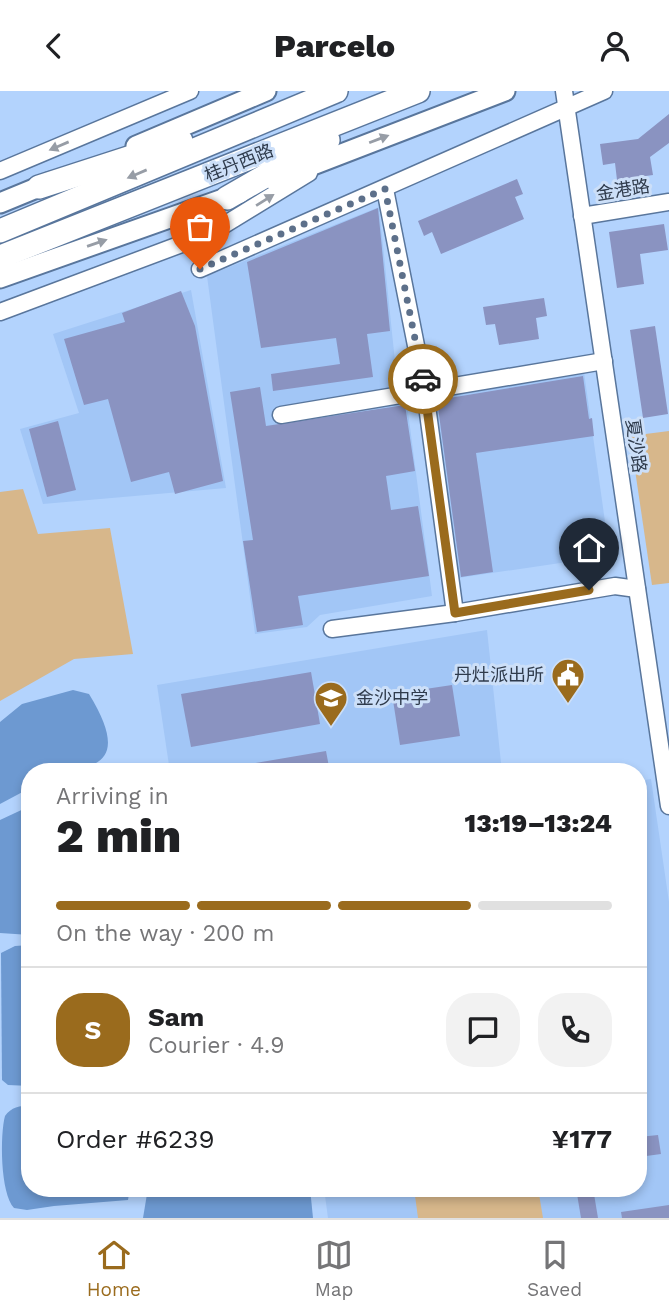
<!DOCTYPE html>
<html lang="en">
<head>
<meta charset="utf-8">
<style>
  body { margin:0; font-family:"Work Sans","Noto Sans SC",sans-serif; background:#f2f2f2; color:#202124; height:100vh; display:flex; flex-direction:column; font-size:26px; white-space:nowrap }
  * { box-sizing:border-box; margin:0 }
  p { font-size:23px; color:#757577 }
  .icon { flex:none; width:38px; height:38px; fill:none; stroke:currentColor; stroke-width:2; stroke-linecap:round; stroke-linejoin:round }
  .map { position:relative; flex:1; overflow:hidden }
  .sheet { position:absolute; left:21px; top:672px; width:626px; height:434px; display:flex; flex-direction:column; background:#fff; border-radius:28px; box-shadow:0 4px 10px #0003 }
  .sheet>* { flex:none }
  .pin { position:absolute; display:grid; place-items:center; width:60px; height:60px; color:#fff; margin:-72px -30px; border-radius:50% 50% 50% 0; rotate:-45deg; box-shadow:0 0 7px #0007 }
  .pin .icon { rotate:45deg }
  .courier { position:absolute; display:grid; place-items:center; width:70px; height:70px; margin:-35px; border:5px solid #9a6b1d; border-radius:50%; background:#fff; color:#222; box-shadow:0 2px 9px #0007 }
  .summary em { font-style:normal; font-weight:800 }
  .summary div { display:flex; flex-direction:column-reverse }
  .summary { display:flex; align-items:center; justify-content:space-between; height:119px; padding:0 35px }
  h1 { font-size:46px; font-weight:800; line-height:52px }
  .bar { display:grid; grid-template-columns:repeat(4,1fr); gap:10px 7px; align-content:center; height:84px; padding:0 35px }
  .bar i { height:9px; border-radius:5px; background:#e0e0e0 }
  .bar .selected { background:#9a6b1d }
  .bar p { grid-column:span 4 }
  .line { display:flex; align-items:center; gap:18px; padding:0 35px; border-top:2px solid #e0e0e0 }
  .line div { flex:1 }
  .round { display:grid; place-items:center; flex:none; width:74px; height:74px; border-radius:28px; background:#f2f2f2 }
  header { display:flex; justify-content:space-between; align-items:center; height:91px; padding:0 35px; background:#fff; font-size:32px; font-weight:800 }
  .tabs { display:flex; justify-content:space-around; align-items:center; height:98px; border-top:2px solid #e0e0e0; background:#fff; font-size:19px; color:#757577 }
  .tabs a { display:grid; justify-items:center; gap:4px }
  .tabs .selected { color:#9a6b1d }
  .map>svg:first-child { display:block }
  .built { fill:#a2c6f6 }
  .green { fill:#d7b78b }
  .water { fill:#6d99d1 }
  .building { fill:#8a93c1 }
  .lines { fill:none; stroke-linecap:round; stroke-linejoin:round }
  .minor-casing { stroke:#59769c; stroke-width:19 }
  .major-casing { stroke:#59769c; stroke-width:23 }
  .highway-casing { stroke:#59769c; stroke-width:26 }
  .minor { stroke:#fff; stroke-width:16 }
  .major { stroke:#fff; stroke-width:19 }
  .highway { stroke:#fff; stroke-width:23 }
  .oneway { fill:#979da6 }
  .done { stroke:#5d708a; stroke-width:7; stroke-dasharray:0 12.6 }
  .route { stroke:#9a6b1d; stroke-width:9 }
  .labels { text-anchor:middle; stroke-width:6; stroke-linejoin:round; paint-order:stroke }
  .street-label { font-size:18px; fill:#2f3b4c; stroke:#ccdff8 }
  .poi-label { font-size:18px; fill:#2f3b4c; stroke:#ccdff8; text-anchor:end }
</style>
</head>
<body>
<header><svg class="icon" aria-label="back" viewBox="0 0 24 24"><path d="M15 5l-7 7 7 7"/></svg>Parcelo<svg class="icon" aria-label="person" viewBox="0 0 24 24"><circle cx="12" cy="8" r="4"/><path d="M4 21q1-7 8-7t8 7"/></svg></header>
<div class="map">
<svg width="669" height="1127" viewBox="0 0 669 1127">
  <rect width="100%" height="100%" fill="#b3d3fd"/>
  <g class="built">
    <path d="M379,116L397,290L407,313L432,505L320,524L307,536L255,543L207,185Z"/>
    <path d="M191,199L226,397L43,413L20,338L79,322L53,243Z"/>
    <path d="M584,281L608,452L606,460L594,467L458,487L430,306Z"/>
    <path d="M487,539L502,681H170L157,594Z"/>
    <path d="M651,688L669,811V1127H328L324,1097H639V690Z"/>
  </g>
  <g class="green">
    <path d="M669,340V492L652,494L630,345Z"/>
    <path d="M23,398L38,443L110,437L133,563L74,568L0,610V401Z"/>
    <path d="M414,1097H538L543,1127H418Z"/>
  </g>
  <g class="water">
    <path d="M73,599L89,603C133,675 95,681 30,681V697L0,713V631L22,613Z"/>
    <path d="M30,715V844L0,842V729Z"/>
    <path d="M30,854V995L8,994L2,989L1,862L15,855Z"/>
    <path d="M30,1014V1097H130L128,1109L54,1115L27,1119L14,1117C0,1102 0,1043 5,1025C11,1016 20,1015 30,1014Z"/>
    <path d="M148,1097H310L313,1127H143Z"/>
  </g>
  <g class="building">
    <path d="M669,23V52L650,66L653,84L617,89L615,72L603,74L600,53L638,48Z"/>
    <path d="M517,88L523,103L515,106L524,128L441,163L432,141L424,145L418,130Z"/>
    <path d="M378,117L390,240L367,243L373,286L273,300L271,283L340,273L336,247L261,257L247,171Z"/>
    <path d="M664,133L668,159L640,163L644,193L617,197L609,141Z"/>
    <path d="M181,200L195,235L223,390L175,403L169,381L131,391L108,308L84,314L64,248L125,231L122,222Z"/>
    <path d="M544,207L547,225L536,227L539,248L499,254L495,233L486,234L483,216Z"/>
    <path d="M655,235L668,323L643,327L630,239Z"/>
    <path d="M583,285L589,328L592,327L594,345L476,362L493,481L461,486L437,309Z"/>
    <path d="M260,296L266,335L405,314L415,380L386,385L391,419L418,415L429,485L298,505L303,534L257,541L243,450L253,449L230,301Z"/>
    <path d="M58,330L76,399L47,406L29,338Z"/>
    <path d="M311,581L320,633L191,656L181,603Z"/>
    <path d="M452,594L460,645L400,654L392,603Z"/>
    <path d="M326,660L330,681H238L237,675Z"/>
    <path d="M658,1044L661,1063L639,1066V1046Z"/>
    <path d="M576,1097H593L598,1127H581Z"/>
    <path d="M669,1114V1127H622L621,1121Z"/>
  </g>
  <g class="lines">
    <defs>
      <g id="minor">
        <path d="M564,0L669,715"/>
        <path d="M0,80L190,0"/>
        <path d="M385,98L425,300L455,522"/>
        <path d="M582,125L669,111"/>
        <path d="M200,178L604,0"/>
        <path d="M0,221L211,142L309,82"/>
        <path d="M281,324L604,270"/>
        <path d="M332,538L455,522L615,495L637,498"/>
      </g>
      <g id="major">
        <path d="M136,55L266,0"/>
        <path d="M274,89L505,0"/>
        <path d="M0,112L51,91"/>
        <path d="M0,187L240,102"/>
      </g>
      <g id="highway">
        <path d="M39,96L181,50"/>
        <path d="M227,107L328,49"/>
        <path d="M0,140L336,0"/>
        <path d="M0,166L418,0"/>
      </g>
    </defs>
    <use href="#minor" class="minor-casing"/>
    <use href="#major" class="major-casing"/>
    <use href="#highway" class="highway-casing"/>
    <use href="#minor" class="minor"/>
    <use href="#major" class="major"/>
    <use href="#highway" class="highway"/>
  </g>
  <defs><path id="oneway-solid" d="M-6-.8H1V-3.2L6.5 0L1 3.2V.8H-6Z" transform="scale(1.75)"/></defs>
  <g class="oneway">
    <use href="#oneway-solid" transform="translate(379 48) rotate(-21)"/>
    <use href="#oneway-solid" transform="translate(59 55) rotate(157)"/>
    <use href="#oneway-solid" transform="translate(137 83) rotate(157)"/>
    <use href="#oneway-solid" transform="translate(265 109) rotate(-32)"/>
    <use href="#oneway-solid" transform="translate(97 152) rotate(-19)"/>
  </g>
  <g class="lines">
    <path class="done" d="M200,178L385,98L423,288"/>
    <path class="route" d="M423,288L455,522L589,499"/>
  </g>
  <defs>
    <symbol id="civic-pin" viewBox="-11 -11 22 30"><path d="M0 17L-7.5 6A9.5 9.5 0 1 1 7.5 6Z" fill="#9a6b1d" stroke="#ccdff8"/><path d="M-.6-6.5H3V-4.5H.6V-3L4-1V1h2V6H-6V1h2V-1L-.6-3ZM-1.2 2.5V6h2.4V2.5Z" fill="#fff"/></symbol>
    <symbol id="school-pin" viewBox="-11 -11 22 30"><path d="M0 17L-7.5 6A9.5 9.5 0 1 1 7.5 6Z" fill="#9a6b1d" stroke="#ccdff8"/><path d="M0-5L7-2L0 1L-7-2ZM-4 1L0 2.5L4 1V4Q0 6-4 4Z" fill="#fff"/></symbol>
  </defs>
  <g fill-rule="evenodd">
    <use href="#civic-pin" x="549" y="565" width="38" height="52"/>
    <use href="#school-pin" x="312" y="588" width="38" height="52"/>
  </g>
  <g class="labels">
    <g class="street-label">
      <text transform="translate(239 72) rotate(-22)" y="6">桂丹西路</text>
      <text transform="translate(623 99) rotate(-9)" y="6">金港路</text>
      <text transform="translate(636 355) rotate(82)" y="6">夏沙路</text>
    </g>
    <g class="poi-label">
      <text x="544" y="590">丹灶派出所</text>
      <text x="356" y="613" text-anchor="start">金沙中学</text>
    </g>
  </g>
</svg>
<div class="pin" style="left:200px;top:178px;background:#ea580c"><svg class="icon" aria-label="bag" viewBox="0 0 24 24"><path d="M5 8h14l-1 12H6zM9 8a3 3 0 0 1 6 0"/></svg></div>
<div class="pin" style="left:589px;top:499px;background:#1f2937"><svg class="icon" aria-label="home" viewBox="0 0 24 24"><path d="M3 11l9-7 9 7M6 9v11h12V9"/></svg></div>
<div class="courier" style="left:423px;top:288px"><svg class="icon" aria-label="car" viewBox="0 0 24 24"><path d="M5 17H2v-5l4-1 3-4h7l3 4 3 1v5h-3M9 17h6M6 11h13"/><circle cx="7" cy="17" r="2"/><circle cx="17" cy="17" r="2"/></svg></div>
<section class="sheet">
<div class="summary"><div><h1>2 min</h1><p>Arriving in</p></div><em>13:19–13:24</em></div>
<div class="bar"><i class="selected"></i><i class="selected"></i><i class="selected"></i><i></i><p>On the way · 200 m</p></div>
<div class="line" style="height:126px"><b class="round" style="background:#9a6b1d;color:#fff">S</b><div><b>Sam</b><p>Courier · 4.9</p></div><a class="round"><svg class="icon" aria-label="chat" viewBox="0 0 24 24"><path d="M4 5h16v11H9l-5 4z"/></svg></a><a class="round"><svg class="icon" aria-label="phone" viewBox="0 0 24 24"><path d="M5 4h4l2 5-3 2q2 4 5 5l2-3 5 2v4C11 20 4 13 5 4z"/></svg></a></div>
<div class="line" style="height:91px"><div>Order #6239</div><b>¥177</b></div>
</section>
</div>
<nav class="tabs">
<a class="selected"><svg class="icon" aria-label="home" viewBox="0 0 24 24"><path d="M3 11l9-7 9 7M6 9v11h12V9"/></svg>Home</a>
<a><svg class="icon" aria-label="map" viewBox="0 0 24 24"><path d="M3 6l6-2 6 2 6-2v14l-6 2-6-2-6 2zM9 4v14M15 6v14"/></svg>Map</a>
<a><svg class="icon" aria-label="saved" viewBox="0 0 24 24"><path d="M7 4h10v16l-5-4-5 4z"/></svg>Saved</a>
</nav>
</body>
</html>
